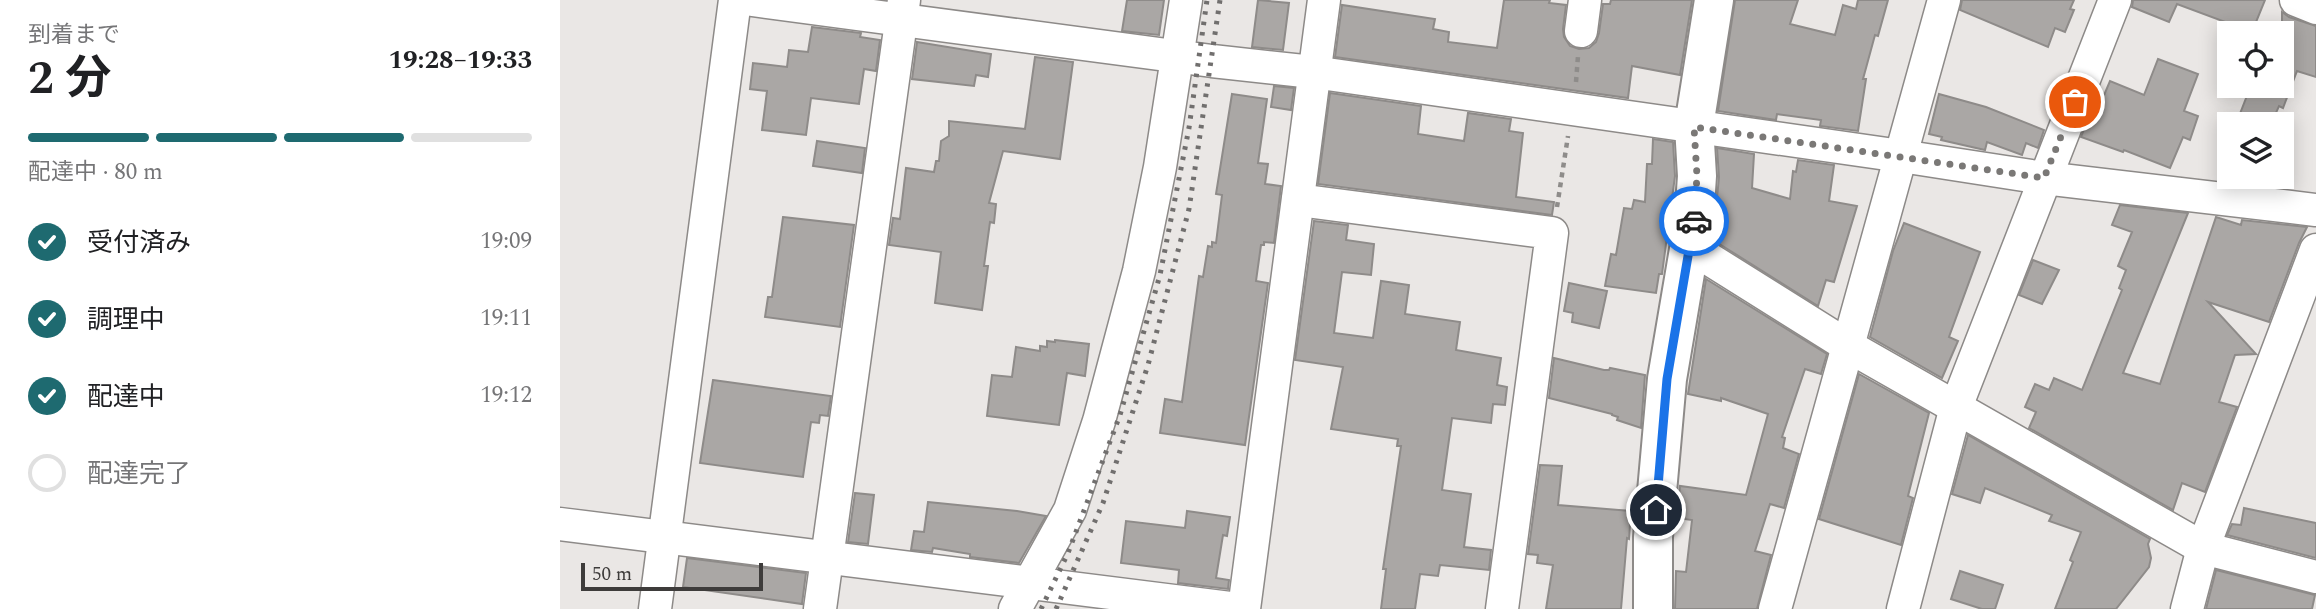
<!DOCTYPE html>
<html lang="ja">
<head>
<meta charset="utf-8">
<style>
  body { margin:0; font-family:Spectral,"Noto Sans JP",serif; background:#f2f2f2; color:#202124; height:100vh; display:flex; flex-direction:column; font-size:26px; white-space:nowrap }
  * { box-sizing:border-box; margin:0 }
  p { font-size:23px; color:#757577 }
  .icon { flex:none; width:38px; height:38px; fill:none; stroke:currentColor; stroke-width:2; stroke-linecap:round; stroke-linejoin:round }
  .map { position:relative; flex:1; overflow:hidden }
  .drawer { display:flex; flex-direction:column; background:#fff; width:560px }
  .drawer>* { flex:none }
  .tools { position:absolute; left:1657px; top:21px; display:grid; gap:14px }
  .tools a { display:grid; place-items:center; width:77px; height:77px; border-radius:0px; background:#fff; box-shadow:0 4px 18px #0003; font-size:35px }
  .scale { position:absolute; left:21px; bottom:18px; width:182px; box-sizing:border-box; padding-left:7px; border:4px solid #3e3c3b; border-top:0; font-size:19px; line-height:24px; white-space:nowrap; color:#3e3c3b; -webkit-text-stroke:5px #eae7e5; paint-order:stroke }
  .pin { position:absolute; display:grid; place-items:center; width:60px; height:60px; color:#fff; margin:-30px; border:4px solid #fff; border-radius:50%; box-shadow:0 2px 7px #0007 }
  .courier { position:absolute; display:grid; place-items:center; width:70px; height:70px; margin:-35px; border:5px solid #1a73e8; border-radius:50%; background:#fff; color:#222; box-shadow:0 2px 9px #0007 }
  .head em { font-style:normal; font-weight:700 }
  .head div { display:flex; flex-direction:column-reverse }
  .head { display:flex; align-items:center; justify-content:space-between; height:119px; padding:0 28px }
  h1 { font-size:46px; font-weight:700; line-height:52px }
  .bar { display:grid; grid-template-columns:repeat(4,1fr); gap:10px 7px; align-content:center; height:84px; padding:0 28px }
  .bar i { height:9px; border-radius:5px; background:#e0e0e0 }
  .bar .current { background:#1e6a70 }
  .bar p { grid-column:span 4 }
  ol { padding:0 28px; list-style:none }
  li { display:flex; align-items:center; gap:21px; height:77px }
  li p { margin-inline-start:auto }
  li .icon { padding:7px; border-radius:50%; background:#1e6a70; color:#fff; stroke-width:4 }
  li:last-child { color:#757577 }
  li i { width:38px; height:38px; border:4px solid #e0e0e0; border-radius:50% }
  main { display:flex; flex:1; min-height:0 }
  .map>svg:first-child { display:block }
  .building { fill:#aaa7a5; stroke:#8e8b89; stroke-width:2 }
  .lines { fill:none; stroke-linecap:round; stroke-linejoin:round }
  .minor-casing { stroke:#8d8a88; stroke-width:35 }
  .major-casing { stroke:#8d8a88; stroke-width:42 }
  .path { stroke:#8e8c8a; stroke-width:4.5; stroke-dasharray:5 5; stroke-linecap:butt }
  .minor { stroke:#fff; stroke-width:32 }
  .major { stroke:#fff; stroke-width:38 }
  .rail { stroke:#716f6e; stroke-width:5; stroke-dasharray:3.5 7; stroke-linecap:butt }
  .done { stroke:#7a7876; stroke-width:7; stroke-dasharray:0 12.6 }
  .route { stroke:#1a73e8; stroke-width:9 }
</style>
</head>
<body>
<main>
<section class="drawer">
<div class="head"><div><h1>2 分</h1><p>到着まで</p></div><em>19:28–19:33</em></div>
<div class="bar"><i class="current"></i><i class="current"></i><i class="current"></i><i></i><p>配達中 · 80 m</p></div>
<ol>
<li><svg class="icon" aria-label="check" viewBox="0 0 24 24"><path d="M5 12l5 5 9-10"/></svg>受付済み<p>19:09</p></li>
<li><svg class="icon" aria-label="check" viewBox="0 0 24 24"><path d="M5 12l5 5 9-10"/></svg>調理中<p>19:11</p></li>
<li><svg class="icon" aria-label="check" viewBox="0 0 24 24"><path d="M5 12l5 5 9-10"/></svg>配達中<p>19:12</p></li>
<li><i></i>配達完了</li>
</ol>
</section>
<div class="map">
<svg width="1756" height="609" viewBox="0 0 1756 609">
  <rect width="100%" height="100%" fill="#eae7e5"/>
  <g class="building">
    <path d="M567,0H604L599,35L562,31Z"/>
    <path d="M698,0L729,3L723,50L692,47Z"/>
    <path d="M944,0H990L989,3L1006,5L1003,29L1004,37L1010,46L1019,49L1029,48L1036,42L1039,33L1043,4H1050L1051,0H1132L1120,75L1072,66L1068,98L775,57L782,5L875,19L873,29L889,32L888,42L937,48Z"/>
    <path d="M1175,0H1238L1230,24L1275,35L1283,5L1296,9L1298,0H1328L1318,36L1315,35L1303,79H1306L1298,131L1260,126L1261,120L1217,114L1216,120L1158,111Z"/>
    <path d="M1402,0H1514L1510,9L1514,10L1505,32L1495,28L1488,47L1400,10Z"/>
    <path d="M1573,0H1705L1692,32L1617,4L1609,22L1572,7Z"/>
    <path d="M1722,12L1729,17L1756,26V77L1737,71L1723,108L1719,106L1711,124H1676L1688,93L1671,86H1722Z"/>
    <path d="M252,27L301,33L300,37L320,40L316,71L304,69L299,104L251,98L246,135L202,130L207,91L190,89L193,63L227,67L229,50L248,52Z"/>
    <path d="M357,42L431,54L428,77L416,75L414,86L352,79Z"/>
    <path d="M475,57L513,62L500,159L443,151L429,203L436,204L434,223L430,222L424,266H428L422,310L375,303L381,252L329,245L333,218L340,219L346,168L374,172L376,161H379L381,141L389,136V121L465,129Z"/>
    <path d="M1598,59L1638,74L1624,111L1638,116L1630,140L1623,137L1610,168L1564,150L1563,152L1521,137L1537,97L1542,100L1550,81L1584,95Z"/>
    <path d="M714,86L734,88L731,110L711,107Z"/>
    <path d="M770,93L861,106L858,134L904,141L908,113L951,119L949,131L963,133L956,197L994,202L992,215L758,184Z"/>
    <path d="M672,94L707,99L698,163L708,164L705,184L721,186L714,243L704,242V245H701L696,281L708,283L685,445L600,433L605,399L622,402L639,276L643,277L648,246L652,247V242L656,243L662,195L656,194Z"/>
    <path d="M1379,94L1426,107L1484,130L1478,148L1466,143L1462,155L1427,142L1425,150L1381,140L1382,137L1369,134Z"/>
    <path d="M1093,139L1113,142L1115,176L1102,274H1099L1096,293L1045,286L1051,254L1056,255L1064,208L1072,209L1074,200L1085,202L1087,164H1092Z"/>
    <path d="M257,141L305,148L302,173L253,166Z"/>
    <path d="M1157,148L1194,154L1192,188L1230,199L1233,171L1236,172L1238,160L1274,165L1269,201L1297,206L1274,282L1266,280L1258,306L1153,240L1159,177Z"/>
    <path d="M1560,205L1628,213L1563,373L1600,384L1656,217L1681,225L1682,220L1747,227L1739,243L1709,322L1648,302L1696,354L1675,355L1659,402L1677,407L1645,492L1622,483L1613,510L1469,428L1476,412L1465,407L1475,384L1489,390L1494,378L1522,390L1562,290L1559,288L1566,270L1558,266L1572,232L1552,225Z"/>
    <path d="M223,217L294,225L280,327L205,317L208,297H212Z"/>
    <path d="M754,221L788,225L786,240L814,244L811,275L782,272L774,333L813,338L821,281L849,285L845,314L900,322L896,350L941,358L937,385L947,387L945,405L933,404L931,423L892,418L882,490L911,494L904,547L931,550L929,570L880,565L878,576L860,574L855,609H821L826,569H823L841,446H837L838,439L771,429L783,367L735,360Z"/>
    <path d="M1344,223L1420,252L1389,337L1398,341L1382,378L1310,337L1333,251Z"/>
    <path d="M1473,260L1499,270L1482,304L1459,295Z"/>
    <path d="M1146,279L1267,354L1261,374L1245,369L1222,437L1225,438L1223,448L1239,454L1224,508L1210,504L1195,551L1211,555L1197,609H1115L1116,571L1126,572L1132,520L1117,518L1120,486L1186,495L1208,414L1161,398V401L1128,394Z"/>
    <path d="M1009,283L1047,291L1039,328L1012,322L1013,313L1004,311Z"/>
    <path d="M495,340L529,344L525,376L507,373L499,425L427,416L432,375L452,377L456,347L480,351V346L487,347V341L495,342Z"/>
    <path d="M994,358L1044,370H1049L1050,368L1085,375L1081,428L1057,420L1058,417L1052,415V414L989,398Z"/>
    <path d="M1299,374L1369,413L1348,496L1353,498L1341,545L1259,519Z"/>
    <path d="M153,380L271,396L268,416L260,415L259,423L251,422L243,477L140,463Z"/>
    <path d="M1408,435L1590,539L1588,544L1591,558L1589,567L1556,609H1495L1513,562L1510,560L1521,532L1489,521L1492,515L1425,488L1420,503L1392,494Z"/>
    <path d="M980,465L1002,466L998,505L1071,511L1069,539L1067,538L1061,609H986L993,565L977,563L978,555L968,554Z"/>
    <path d="M295,493L314,495L308,544L288,542Z"/>
    <path d="M368,502L457,511L486,516L459,563L410,557V554L373,548L372,552L351,550L354,531L364,532Z"/>
    <path d="M1684,508L1756,523V558L1667,535L1672,524L1681,525Z"/>
    <path d="M627,511L670,517L667,536L663,535L656,578L669,580L668,589L618,583L619,570L561,563L566,521L625,528Z"/>
    <path d="M127,558L246,573L242,604L123,587Z"/>
    <path d="M1656,570L1755,595L1752,609H1646Z"/>
    <path d="M1400,571L1443,585L1435,609H1422L1391,599Z"/>
  </g>
  <g class="lines">
    <defs>
      <g id="minor">
        <path d="M192,0L652,61L753,72L1341,156L1484,178L1756,210"/>
        <path d="M1736,0L1756,8"/>
        <path d="M1021,31L1025,0"/>
        <path d="M738,200L992,233L942,609"/>
        <path d="M1130,247L1288,346L1643,548L1756,577"/>
        <path d="M0,524L678,609"/>
        <path d="M95,609L175,0"/>
        <path d="M260,609L344,0"/>
        <path d="M455,609L510,510L539,421L579,271L600,167L626,0"/>
        <path d="M684,609L764,0"/>
        <path d="M1215,609L1384,0"/>
        <path d="M1343,609L1396,407L1555,0"/>
        <path d="M1627,609L1643,548L1756,250"/>
      </g>
      <path id="major" d="M1093,609V537L1107,379L1134,220L1137,176L1134,126L1154,0"/>
    </defs>
    <use href="#minor" class="minor-casing"/>
    <use href="#major" class="major-casing"/>
    <g class="path">
      <path d="M1016,82L1018,56"/>
      <path d="M997,207L1008,136"/>
    </g>
    <use href="#minor" class="minor"/>
    <use href="#major" class="major"/>
    <g class="rail">
      <path d="M481,609L508,553L560,415L600,275L629,128L647,0"/>
      <path d="M496,609L543,503L588,365L629,209L660,0"/>
    </g>
  </g>
  <g class="lines">
    <path class="done" d="M1134,221L1137,176L1134,127L1484,178L1515,102"/>
    <path class="route" d="M1096,510L1107,379L1134,221"/>
  </g>
</svg>
<div class="tools">
<a><svg class="icon" aria-label="locate" viewBox="0 0 24 24"><circle cx="12" cy="12" r="6"/><path d="M12 2v4M12 18v4M2 12h4M18 12h4"/></svg></a>
<a><svg class="icon" aria-label="layers" viewBox="0 0 24 24"><path d="M12 4l9 5-9 5-9-5zM3 14l9 5 9-5"/></svg></a>
</div>
<div class="scale">50 m</div>
<div class="pin" style="left:1515px;top:102px;background:#ea580c"><svg class="icon" aria-label="bag" viewBox="0 0 24 24"><path d="M5 8h14l-1 12H6zM9 8a3 3 0 0 1 6 0"/></svg></div>
<div class="pin" style="left:1096px;top:510px;background:#1f2937"><svg class="icon" aria-label="home" viewBox="0 0 24 24"><path d="M3 11l9-7 9 7M6 9v11h12V9"/></svg></div>
<div class="courier" style="left:1134px;top:221px"><svg class="icon" aria-label="car" viewBox="0 0 24 24"><path d="M5 17H2v-5l4-1 3-4h7l3 4 3 1v5h-3M9 17h6M6 11h13"/><circle cx="7" cy="17" r="2"/><circle cx="17" cy="17" r="2"/></svg></div>
</div>
</main>
</body>
</html>
